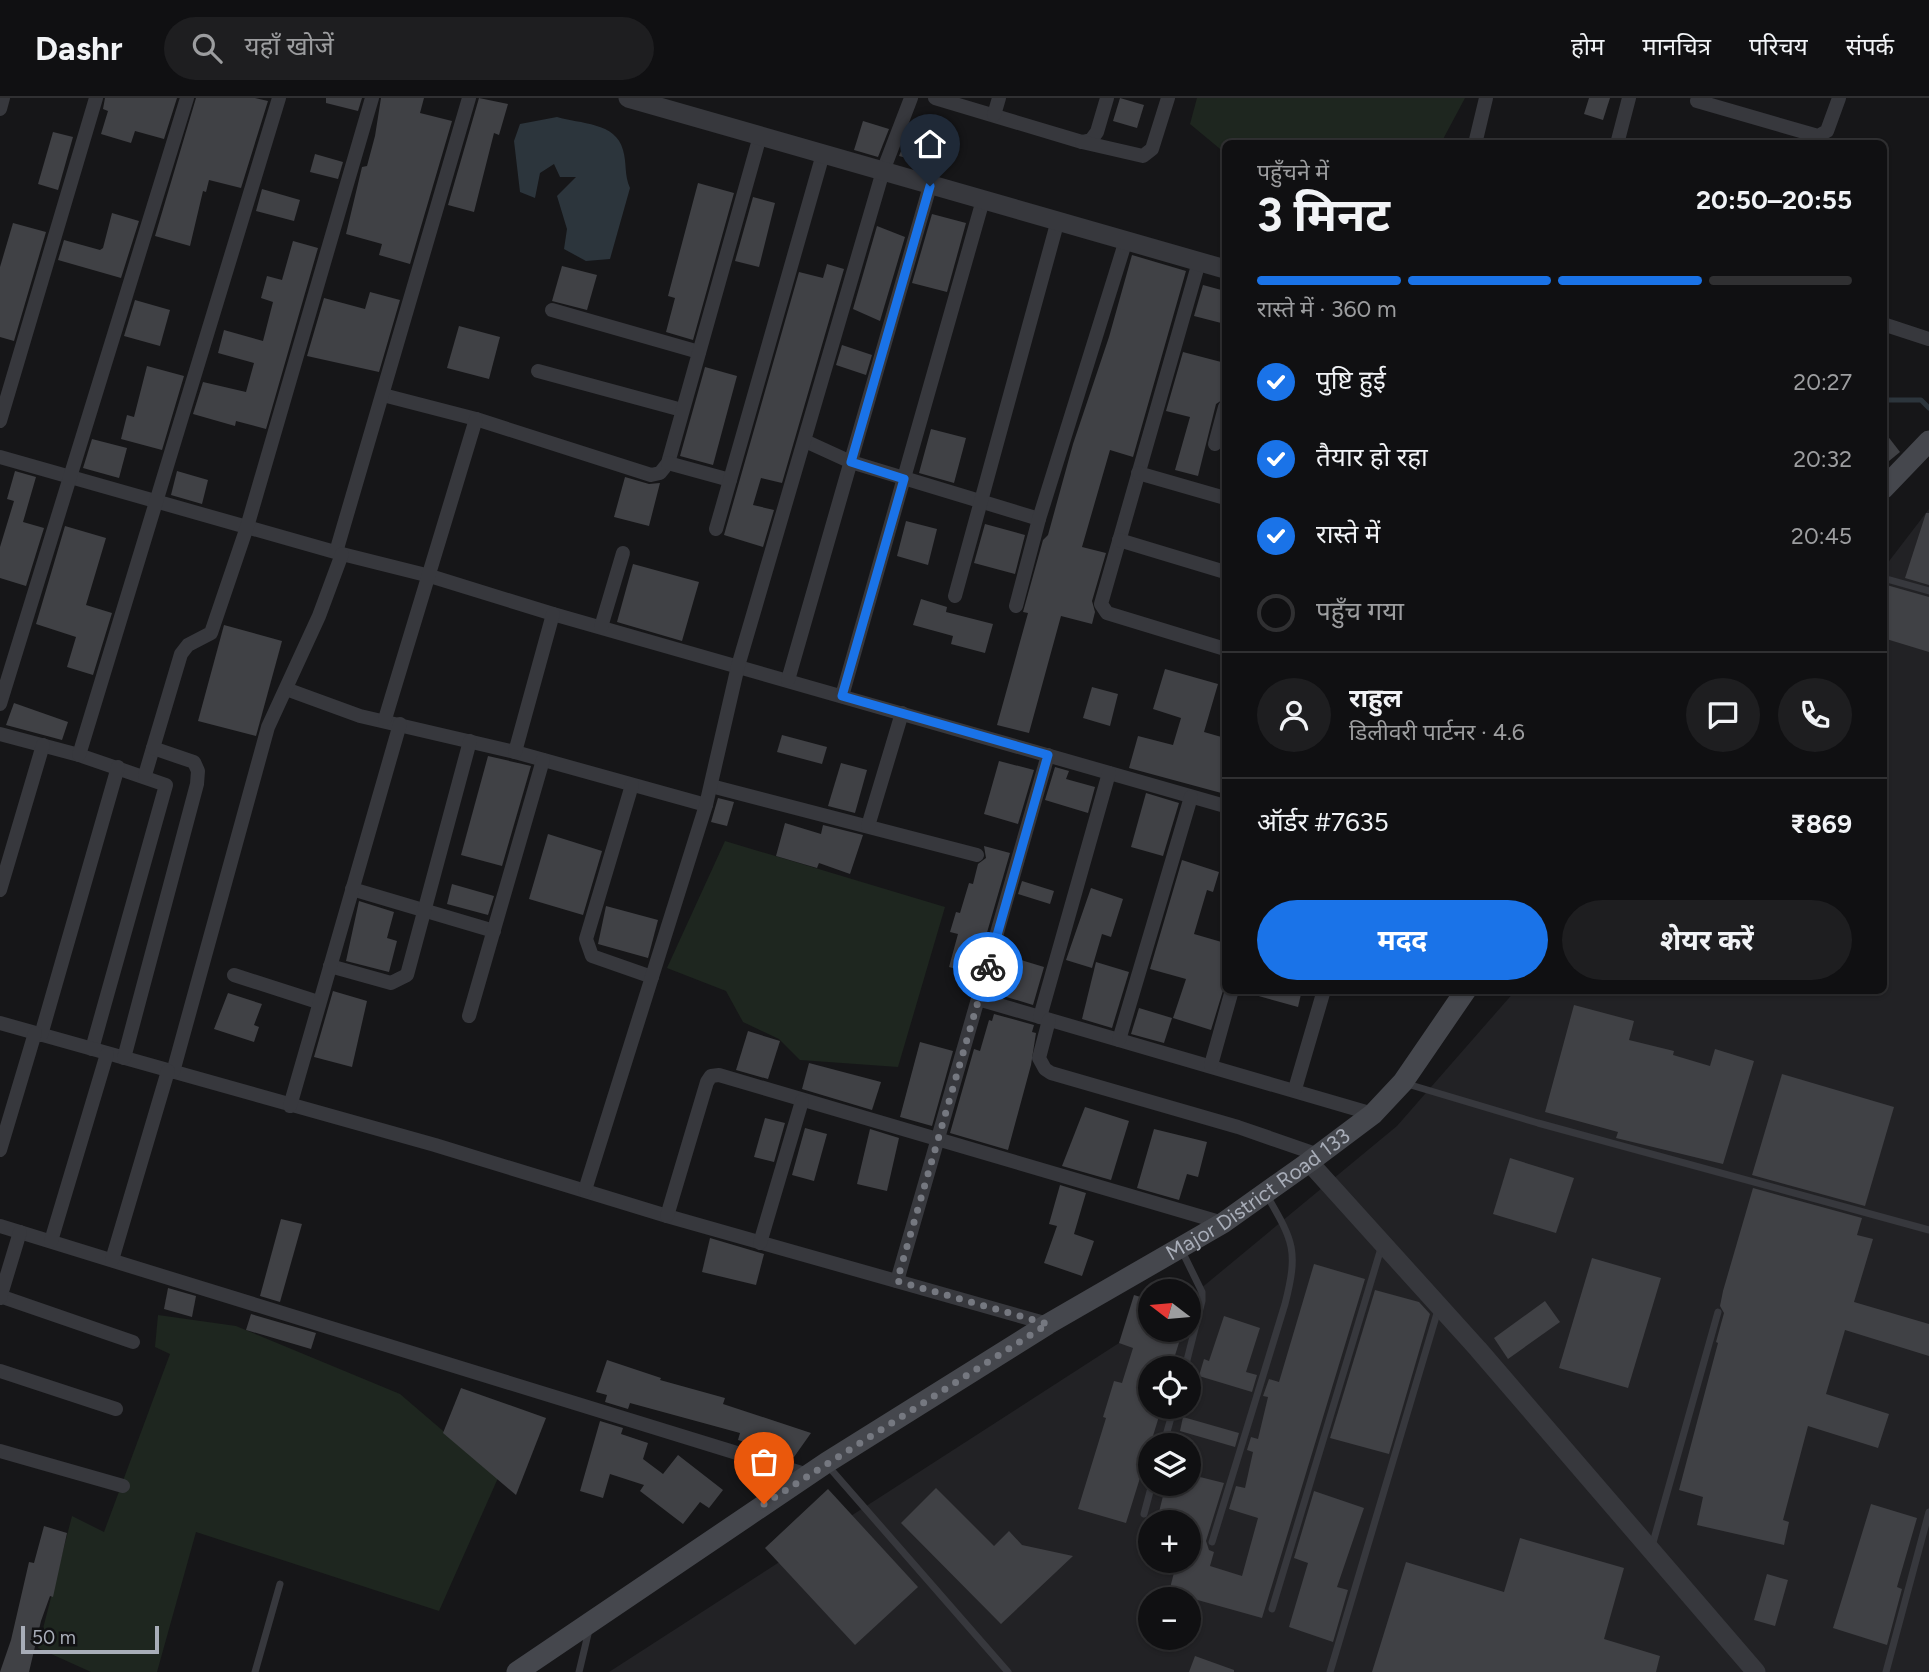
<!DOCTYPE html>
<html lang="hi">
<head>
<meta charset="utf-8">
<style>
  body { margin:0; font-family:Figtree,"Noto Sans Devanagari",sans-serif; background:#1e1e20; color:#f1f3f6; height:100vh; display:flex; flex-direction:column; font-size:26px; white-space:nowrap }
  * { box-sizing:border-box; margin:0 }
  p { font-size:23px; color:#9c9d9f }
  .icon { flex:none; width:38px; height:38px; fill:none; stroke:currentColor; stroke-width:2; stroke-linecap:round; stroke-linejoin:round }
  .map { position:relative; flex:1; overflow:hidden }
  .side { position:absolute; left:1222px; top:42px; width:665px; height:854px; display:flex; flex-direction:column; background:#101012; border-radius:10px; box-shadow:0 2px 5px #0004,0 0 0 2px #303032 }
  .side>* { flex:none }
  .needle { width:46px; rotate:286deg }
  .fabs { position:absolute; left:1138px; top:1181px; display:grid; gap:14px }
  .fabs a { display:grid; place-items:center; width:63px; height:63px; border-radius:50%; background:#101012; box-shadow:0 2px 5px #0004,0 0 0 2px #303032; font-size:35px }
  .scale { position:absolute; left:21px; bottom:18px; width:138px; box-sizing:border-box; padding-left:7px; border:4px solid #a8adb8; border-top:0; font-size:19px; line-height:24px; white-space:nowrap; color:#a8adb8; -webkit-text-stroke:5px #111113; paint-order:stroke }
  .pin { position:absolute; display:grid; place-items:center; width:60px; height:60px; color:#fff; margin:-72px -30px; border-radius:50% 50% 50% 0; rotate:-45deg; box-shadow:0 0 7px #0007 }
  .pin .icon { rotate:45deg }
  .courier { position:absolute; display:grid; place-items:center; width:70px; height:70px; margin:-35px; border:5px solid #1a73e8; border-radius:50%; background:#fff; color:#222; box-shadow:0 2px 9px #0007 }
  .head em { font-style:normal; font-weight:700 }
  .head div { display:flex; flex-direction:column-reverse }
  .head { display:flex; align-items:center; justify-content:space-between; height:119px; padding:0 35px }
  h1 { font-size:46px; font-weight:700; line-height:52px }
  .bar { display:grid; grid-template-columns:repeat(4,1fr); gap:10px 7px; align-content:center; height:84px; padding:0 35px }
  .bar i { height:9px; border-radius:5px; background:#303032 }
  .bar .current { background:#1a73e8 }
  .bar p { grid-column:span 4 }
  .line { display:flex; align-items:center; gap:18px; padding:0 35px; border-top:2px solid #303032 }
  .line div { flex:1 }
  .round { display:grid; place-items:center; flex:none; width:74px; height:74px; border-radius:37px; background:#1e1e20 }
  ol { padding:0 35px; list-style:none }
  li { display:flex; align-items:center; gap:21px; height:77px }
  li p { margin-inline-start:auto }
  li .icon { padding:7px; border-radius:50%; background:#1a73e8; color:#fff; stroke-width:4 }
  li:last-child { color:#9c9d9f }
  li i { width:38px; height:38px; border:4px solid #303032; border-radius:50% }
  .primary-button { display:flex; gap:14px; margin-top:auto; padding:14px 35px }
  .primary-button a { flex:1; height:80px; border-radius:42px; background:#1a73e8; color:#fff; font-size:28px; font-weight:700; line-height:80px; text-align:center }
  .primary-button a+a { background:#1e1e20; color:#f1f3f6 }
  header { display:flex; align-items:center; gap:42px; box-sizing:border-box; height:98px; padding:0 35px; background:#101012; border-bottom:2px solid #303032 }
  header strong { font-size:33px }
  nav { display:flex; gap:38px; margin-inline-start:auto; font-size:24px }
  .search { width:490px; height:63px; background:#1e1e20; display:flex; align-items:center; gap:18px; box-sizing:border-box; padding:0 24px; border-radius:38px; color:#9c9d9f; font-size:26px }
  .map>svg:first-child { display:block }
  .built { fill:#222225; fill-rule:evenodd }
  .green { fill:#1e261f }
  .water { fill:#2c353c }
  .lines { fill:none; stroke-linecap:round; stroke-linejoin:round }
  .stream { stroke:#2c353c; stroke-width:5 }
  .building { fill:#404145 }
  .service { stroke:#37383d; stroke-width:7 }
  .minor { stroke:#37383d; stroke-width:14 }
  .tertiary { stroke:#37383d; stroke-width:19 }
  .secondary { stroke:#45474d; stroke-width:21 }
  .done { stroke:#757880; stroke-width:7; stroke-dasharray:0 12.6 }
  .route { stroke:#1a73e8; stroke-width:9 }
  .labels { text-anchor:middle; stroke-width:7; stroke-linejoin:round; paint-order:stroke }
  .street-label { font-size:21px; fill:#a8adb8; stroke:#111113 }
</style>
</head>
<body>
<header>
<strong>Dashr</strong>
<div class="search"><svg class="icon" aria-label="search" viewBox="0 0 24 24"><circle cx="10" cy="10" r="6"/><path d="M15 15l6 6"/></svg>यहाँ खोजें</div>
<nav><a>होम</a><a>मानचित्र</a><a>परिचय</a><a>संपर्क</a></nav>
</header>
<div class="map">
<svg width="1929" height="1574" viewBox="0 0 1929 1574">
  <rect width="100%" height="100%" fill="#161618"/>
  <path class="built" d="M1929,411V1574H609L1150,1225V1232H1188V1201L1397,1028L1515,893L1883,892V471ZM1150,1270H1188V1309H1150ZM1150,1348H1188V1386H1150ZM1150,1424H1188V1463H1150ZM1150,1502H1188V1540H1150Z"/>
  <g class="green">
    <path d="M1197,0H1465L1441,45L1225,46V55L1190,26Z"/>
    <path d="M725,743L945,809L898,969L800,962L779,941L743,924L726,893L667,870Z"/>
    <path d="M158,1217L236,1228L400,1296L498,1380L439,1513L196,1434L157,1574H91L38,1550L72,1418L104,1434L170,1256L155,1249Z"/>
  </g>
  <path class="water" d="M557,19C580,26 616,24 623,52C627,66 624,77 630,90L610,161L586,163L564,151L567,131L557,98L576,79H560L554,66L540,75L535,100L520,94L514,43L520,26Z"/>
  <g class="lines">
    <path class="stream" d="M1883,302H1921L1929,310"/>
  </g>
  <g class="building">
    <path d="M105,0H177L164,41L135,33L131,45L101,36L108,13L103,11Z"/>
    <path d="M196,0H255L268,3L241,90L209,82L206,94L203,93L190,148L155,138Z"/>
    <path d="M326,0H362L358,13L326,5Z"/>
    <path d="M381,0H424L420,15L452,23L410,166L379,157L382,146L346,136L362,69L367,68L375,38Z"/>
    <path d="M479,0L508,6L499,37L494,35L474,114L448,107Z"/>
    <path d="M1120,0L1144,7L1137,30L1113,23Z"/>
    <path d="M1589,0H1610L1603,22L1584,16Z"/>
    <path d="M863,23L889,31L878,59L854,52Z"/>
    <path d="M913,24L928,28L918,63L899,58Z"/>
    <path d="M53,34L73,39L58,92L38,86Z"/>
    <path d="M315,56L343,64L338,81L310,74Z"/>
    <path d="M698,85L734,95L693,242L666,234L675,200L668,198Z"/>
    <path d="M262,91L300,102L294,123L256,113Z"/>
    <path d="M753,99L775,105L759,169L735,163Z"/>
    <path d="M112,115L139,123L121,180L58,162L64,142L100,152L103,150Z"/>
    <path d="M932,116L966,125L947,194L912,185Z"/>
    <path d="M13,125L46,134L14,243L0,239V169Z"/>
    <path d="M877,128L905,139L880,223L853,211Z"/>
    <path d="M293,143L318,150L266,331L236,323L235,328L193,316L203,284L246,294L254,265L218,255L224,232L263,243L273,204L261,200L267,178L282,182Z"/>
    <path d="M1132,157L1186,173L1133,359L1110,352L1082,449L1106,455L1092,503L1095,514L1092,526L1061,518L1029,635L997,627L1028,515L1023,514L1043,442L1048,437L1073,346L1109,239Z"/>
    <path d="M827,166L844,171L782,385L761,380L753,407L774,412L763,449L724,437L799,174L823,180Z"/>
    <path d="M562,168L597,177L587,212L552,203Z"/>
    <path d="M1203,187L1225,193V226L1194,218Z"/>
    <path d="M370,194L400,202L379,274L307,258L324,200L365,211Z"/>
    <path d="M135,202L170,212L160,248L124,238Z"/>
    <path d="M459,228L500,239L489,281L447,270Z"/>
    <path d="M842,247L872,257L866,277L836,267Z"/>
    <path d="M1183,254L1225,265V300L1216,306L1198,378L1175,372L1190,319L1166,313Z"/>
    <path d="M147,268L184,278L162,352L121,341L127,317L134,319Z"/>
    <path d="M705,269L737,278L713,367L680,358Z"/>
    <path d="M931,331L966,340L954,385L919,375Z"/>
    <path d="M1883,332L1900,354L1883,368Z"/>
    <path d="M92,341L127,350L119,380L83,370Z"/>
    <path d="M15,373L36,379L23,424L44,430L26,488L0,480V449L14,403L7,401Z"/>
    <path d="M177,373L208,382L202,406L171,397Z"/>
    <path d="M625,379L649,386L660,385L649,428L614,419Z"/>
    <path d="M1926,415H1929V487L1905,480Z"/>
    <path d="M906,423L937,431L928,467L897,458Z"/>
    <path d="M985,426L1025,437L1015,476L974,465Z"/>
    <path d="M65,428L106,440L86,507L112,515L93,577L67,569L76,539L36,526Z"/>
    <path d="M633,466L699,484L682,543L617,524Z"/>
    <path d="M1883,486L1929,499V554L1883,540Z"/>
    <path d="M921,501L947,509L946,514L993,526L985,555L951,546L953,538L913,527Z"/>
    <path d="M224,527L282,543L256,638L198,623Z"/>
    <path d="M1165,571L1218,586L1204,634L1225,640V696L1129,670L1138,638L1173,647L1181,620L1153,611Z"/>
    <path d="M1092,589L1118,596L1110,628L1083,620Z"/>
    <path d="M14,605L68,624L62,642L6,627Z"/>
    <path d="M782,637L827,649L822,666L777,654Z"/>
    <path d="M488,658L531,668L502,768L461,757Z"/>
    <path d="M999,663L1034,672L1018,726L984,716Z"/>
    <path d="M841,665L867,672L855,715L828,708Z"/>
    <path d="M1055,669L1069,673L1066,681L1095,689L1088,715L1045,702Z"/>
    <path d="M1146,695L1179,705L1163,758L1131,749Z"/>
    <path d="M718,700L734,704L727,728L711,724Z"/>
    <path d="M785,725L821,736L823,727L863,737L850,776L819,765L817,770L776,758Z"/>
    <path d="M548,736L602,753L583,817L529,801Z"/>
    <path d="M984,748L1010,755L975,876L949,869L958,836L950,834L956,814L960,815L969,785L973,786L978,766L986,760Z"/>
    <path d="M1182,762L1219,774L1213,794L1207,792L1194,836L1225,845V886L1211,932L1173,920L1186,881L1150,871Z"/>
    <path d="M1022,783L1054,793L1050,806L1018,796Z"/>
    <path d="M452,786L494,798L488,817L447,806Z"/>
    <path d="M1091,790L1123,801L1111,839L1102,836L1092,870L1066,862Z"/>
    <path d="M359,803L394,814L387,840L397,843L389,874L346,863Z"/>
    <path d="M606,808L658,822L648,860L598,846Z"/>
    <path d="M1001,856L1044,869L1033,907L1000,897L1003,885L993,883Z"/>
    <path d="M1096,864L1129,874L1112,930L1082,921Z"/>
    <path d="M1256,892H1302L1298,909L1255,897Z"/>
    <path d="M333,893L367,903L352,969L314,959Z"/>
    <path d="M228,895L262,906L254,927L259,929L254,944L214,931Z"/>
    <path d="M1574,907L1634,923L1629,942L1674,953L1673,957L1710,968L1715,951L1754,963L1723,1066L1616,1040L1618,1034L1545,1014Z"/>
    <path d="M1139,910L1172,920L1164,945L1131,936Z"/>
    <path d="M994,916L1034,927L1032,934L1036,935L1031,967L1008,1052L950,1035L974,951L980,953L989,922L992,923Z"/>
    <path d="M748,933L780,943L768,981L736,972Z"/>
    <path d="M920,944L953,953L932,1028L900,1019Z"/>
    <path d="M809,965L881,984L872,1012L802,991Z"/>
    <path d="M1782,976L1894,1009L1865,1108L1752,1077Z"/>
    <path d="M1085,1009L1129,1023L1111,1082L1062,1068Z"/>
    <path d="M765,1020L785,1025L774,1064L754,1059Z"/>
    <path d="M805,1030L827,1036L814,1083L792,1077Z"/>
    <path d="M870,1031L899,1040L887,1093L857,1086Z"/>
    <path d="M1154,1031L1207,1044L1198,1079L1187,1076L1179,1102L1137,1090Z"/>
    <path d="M1510,1060L1574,1080L1556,1135L1493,1116Z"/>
    <path d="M1060,1087L1086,1095L1074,1136L1094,1143L1082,1178L1044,1165L1057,1128L1049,1126Z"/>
    <path d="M1753,1090L1862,1120L1857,1137L1873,1141L1854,1204L1929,1226V1258L1845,1232L1826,1296L1889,1316L1878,1350L1808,1328L1783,1422L1789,1424L1784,1447L1697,1427L1703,1399L1679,1392L1718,1245L1716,1244L1724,1215L1720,1208L1723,1193Z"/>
    <path d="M281,1121L302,1126L280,1204L260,1198Z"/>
    <path d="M710,1140L764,1156L756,1187L702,1174Z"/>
    <path d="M1592,1160L1661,1180L1628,1290L1559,1270Z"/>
    <path d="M1314,1166L1365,1181L1262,1520L1169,1494L1177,1463H1188V1421L1159,1414L1166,1386H1188V1376L1224,1385L1206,1443L1209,1452L1214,1454L1210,1468L1242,1478L1258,1420L1229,1411L1236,1388L1245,1390L1253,1354L1247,1352L1251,1339L1258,1341L1268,1299L1263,1298L1269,1281L1279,1284Z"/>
    <path d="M168,1190L196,1198L192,1219L164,1211Z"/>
    <path d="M1375,1192L1419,1204L1430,1216L1389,1356L1330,1340Z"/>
    <path d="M1134,1197L1150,1202V1232H1183L1171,1270H1150V1309H1161V1312L1126,1425L1078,1411L1106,1320L1103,1319L1114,1283L1122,1285L1133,1250L1119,1245Z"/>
    <path d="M1545,1203L1560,1224L1508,1261L1494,1240Z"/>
    <path d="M251,1216L316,1235L311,1251L246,1232Z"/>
    <path d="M1224,1218L1260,1230L1246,1274L1257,1277L1252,1294L1199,1278L1204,1261L1209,1263Z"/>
    <path d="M607,1262L661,1280L660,1282L725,1300L723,1306L811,1335L794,1359L738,1342L740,1335L630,1305L628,1311L605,1304L607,1297L596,1294Z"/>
    <path d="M461,1290L546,1320L516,1397L443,1335Z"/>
    <path d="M1183,1319L1239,1335L1235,1349L1180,1333Z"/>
    <path d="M600,1323L623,1330L621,1336L648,1345L643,1361L663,1376L678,1357L723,1392L709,1410L700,1404L683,1426L640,1393L644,1387L610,1376L603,1400L580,1393Z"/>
    <path d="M936,1390L994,1448L1009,1433L1022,1447L1073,1458L1001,1526L901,1425Z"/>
    <path d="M828,1391L918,1489L855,1547L765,1450Z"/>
    <path d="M1314,1393L1364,1410L1337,1489L1348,1492L1333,1544L1289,1529L1308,1465L1294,1460Z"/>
    <path d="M1871,1406L1917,1420L1897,1489L1902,1491L1887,1547L1833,1530Z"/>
    <path d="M44,1428L67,1435L53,1499L50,1498L41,1523L29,1574H0L11,1542L29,1464L34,1465Z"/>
    <path d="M1520,1440L1624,1470L1604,1541L1660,1558L1656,1574H1372L1406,1464L1504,1494Z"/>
    <path d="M1767,1476L1788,1482L1775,1528L1754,1522Z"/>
    <path d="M1195,1558L1234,1572V1574H1189Z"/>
  </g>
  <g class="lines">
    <g class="service">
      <path d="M1883,480L1929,493"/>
      <path d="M1404,985L1538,1025L1929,1132"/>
      <path d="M1182,1153L1202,1194V1203L1185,1270"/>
      <path d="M1163,1348L1174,1309"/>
      <path d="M828,1368L1008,1574"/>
      <path d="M1144,1416L1152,1386"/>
      <path d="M1212,1444L1285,1206C1299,1151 1293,1143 1266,1096"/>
      <path d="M1652,1448L1718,1214"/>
      <path d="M1272,1511L1382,1147"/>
      <path d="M255,1574L280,1486"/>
      <path d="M579,1574L589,1532"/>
      <path d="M1330,1574L1438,1212"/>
      <path d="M1886,1574L1929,1414"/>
    </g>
    <g class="minor">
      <path d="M935,0L1082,44L1091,42L1097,34L1107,0"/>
      <path d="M1697,3L1818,38L1827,33L1839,0"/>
      <path d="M0,11L3,0"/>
      <path d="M994,17L999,0"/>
      <path d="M1082,44L1143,58L1152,51L1168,0"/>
      <path d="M1475,46L1486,0"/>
      <path d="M1617,46L1629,0"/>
      <path d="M1199,164L1101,506L1107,515L1225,551"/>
      <path d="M552,212L699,254"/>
      <path d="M1883,226L1929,241"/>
      <path d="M538,273L682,312"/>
      <path d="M383,297L476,321L651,377L660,375L668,365L760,38"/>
      <path d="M0,323L96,0"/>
      <path d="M805,343L851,364L1039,421"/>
      <path d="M1215,346L1225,309"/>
      <path d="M0,359L342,456L430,478L553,516L1225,708"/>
      <path d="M668,365L730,382"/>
      <path d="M1138,375L1225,400"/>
      <path d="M716,431L823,56"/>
      <path d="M1119,442L1225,474"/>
      <path d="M336,454L469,0"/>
      <path d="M955,498L1058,122"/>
      <path d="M1016,508L1039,421L1126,142"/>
      <path d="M601,529L623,455"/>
      <path d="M788,582L930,88"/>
      <path d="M286,591L360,618L515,654L706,707"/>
      <path d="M842,598L983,102"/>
      <path d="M0,606L187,0"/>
      <path d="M385,621L476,321"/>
      <path d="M0,636L79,657L166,687L92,951"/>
      <path d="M515,654L553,516"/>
      <path d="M79,657L279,0"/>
      <path d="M145,677L153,650"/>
      <path d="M632,687L586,841L592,858L652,879"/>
      <path d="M711,688L977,757"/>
      <path d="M868,728L902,615"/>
      <path d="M352,791L494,833"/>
      <path d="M0,792L43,647"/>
      <path d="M330,868L391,885L407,877L470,643"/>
      <path d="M234,877L318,904"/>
      <path d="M978,901L1373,1016"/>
      <path d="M469,918L543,662"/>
      <path d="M1040,919L1109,675"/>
      <path d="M1049,922L1039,960L1045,971L1051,975L1238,1029L1319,1057"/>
      <path d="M0,925L435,1047L667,1118L1048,1226"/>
      <path d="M41,937L118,669"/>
      <path d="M1119,942L1191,699"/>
      <path d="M124,960L197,686L198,673L194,664L153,650L181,556L188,547L211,535L247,429L372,0"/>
      <path d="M1211,967L1232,892"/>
      <path d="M173,974L268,629L319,518L342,456"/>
      <path d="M1295,991L1324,892"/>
      <path d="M290,1008L400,626"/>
      <path d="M0,1052L35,935"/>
      <path d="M585,1092L706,707L738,568L883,73L911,0"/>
      <path d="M667,1118L707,984L711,978L719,977L1223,1125"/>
      <path d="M0,1128L808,1377"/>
      <path d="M51,1143L107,956"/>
      <path d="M760,1145L802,1003"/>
      <path d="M112,1162L168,973"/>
      <path d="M897,1183L1048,657"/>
      <path d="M0,1198L133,1244"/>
      <path d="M0,1200L20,1134"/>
      <path d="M0,1273L116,1311"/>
      <path d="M0,1353L123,1388"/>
    </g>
    <g class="tertiary">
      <path d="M628,0L1225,171"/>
      <path d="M1309,1064L1478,1251L1756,1574"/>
    </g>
    <g class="secondary">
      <path d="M1883,391L1929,343"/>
      <path id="s1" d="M517,1574L826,1365L1048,1226L1223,1125L1309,1064L1373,1016L1403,984L1466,892"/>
    </g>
  </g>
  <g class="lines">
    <path class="done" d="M764,1406L1048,1226L897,1183L988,869"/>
    <path class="route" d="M930,88L851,364L904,381L842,598L1048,657L988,869"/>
  </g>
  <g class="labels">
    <g class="street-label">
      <text dy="7" stroke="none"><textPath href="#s1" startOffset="882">Major District Road 133</textPath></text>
    </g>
  </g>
</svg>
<div class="fabs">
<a><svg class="needle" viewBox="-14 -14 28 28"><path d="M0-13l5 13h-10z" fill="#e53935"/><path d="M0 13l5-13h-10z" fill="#9c9d9f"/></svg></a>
<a><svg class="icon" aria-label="locate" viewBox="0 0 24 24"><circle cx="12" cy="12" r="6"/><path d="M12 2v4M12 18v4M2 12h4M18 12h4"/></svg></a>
<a><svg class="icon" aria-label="layers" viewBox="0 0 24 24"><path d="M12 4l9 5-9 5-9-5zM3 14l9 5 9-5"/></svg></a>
<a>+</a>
<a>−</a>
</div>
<div class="scale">50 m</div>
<div class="pin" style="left:764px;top:1406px;background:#ea580c"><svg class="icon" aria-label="bag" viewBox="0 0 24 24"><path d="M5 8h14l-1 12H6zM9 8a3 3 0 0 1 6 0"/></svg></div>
<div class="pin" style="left:930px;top:88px;background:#1f2937"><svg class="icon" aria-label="home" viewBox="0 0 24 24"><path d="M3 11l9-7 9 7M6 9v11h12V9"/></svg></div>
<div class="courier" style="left:988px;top:869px"><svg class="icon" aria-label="bike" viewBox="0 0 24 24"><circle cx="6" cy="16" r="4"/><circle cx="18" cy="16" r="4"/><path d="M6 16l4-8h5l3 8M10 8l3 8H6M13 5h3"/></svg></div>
<section class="side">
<div class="head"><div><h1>3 मिनट</h1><p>पहुँचने में</p></div><em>20:50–20:55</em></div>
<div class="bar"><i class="current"></i><i class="current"></i><i class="current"></i><i></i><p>रास्ते में · 360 m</p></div>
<ol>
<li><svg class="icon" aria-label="check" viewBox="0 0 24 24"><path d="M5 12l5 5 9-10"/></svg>पुष्टि हुई<p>20:27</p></li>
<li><svg class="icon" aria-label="check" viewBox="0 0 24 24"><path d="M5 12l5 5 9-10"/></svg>तैयार हो रहा<p>20:32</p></li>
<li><svg class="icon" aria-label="check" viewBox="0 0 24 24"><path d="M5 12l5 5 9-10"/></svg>रास्ते में<p>20:45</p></li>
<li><i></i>पहुँच गया</li>
</ol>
<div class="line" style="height:126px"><a class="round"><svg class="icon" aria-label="person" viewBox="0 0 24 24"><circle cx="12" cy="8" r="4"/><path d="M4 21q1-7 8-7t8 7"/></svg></a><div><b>राहुल</b><p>डिलीवरी पार्टनर · 4.6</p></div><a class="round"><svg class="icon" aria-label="chat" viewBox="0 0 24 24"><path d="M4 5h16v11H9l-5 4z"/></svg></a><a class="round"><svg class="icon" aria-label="phone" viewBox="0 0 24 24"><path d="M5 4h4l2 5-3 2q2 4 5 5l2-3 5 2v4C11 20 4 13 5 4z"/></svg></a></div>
<div class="line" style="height:91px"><div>ऑर्डर #7635</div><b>₹869</b></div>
<div class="primary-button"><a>मदद</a><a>शेयर करें</a></div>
</section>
</div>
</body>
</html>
